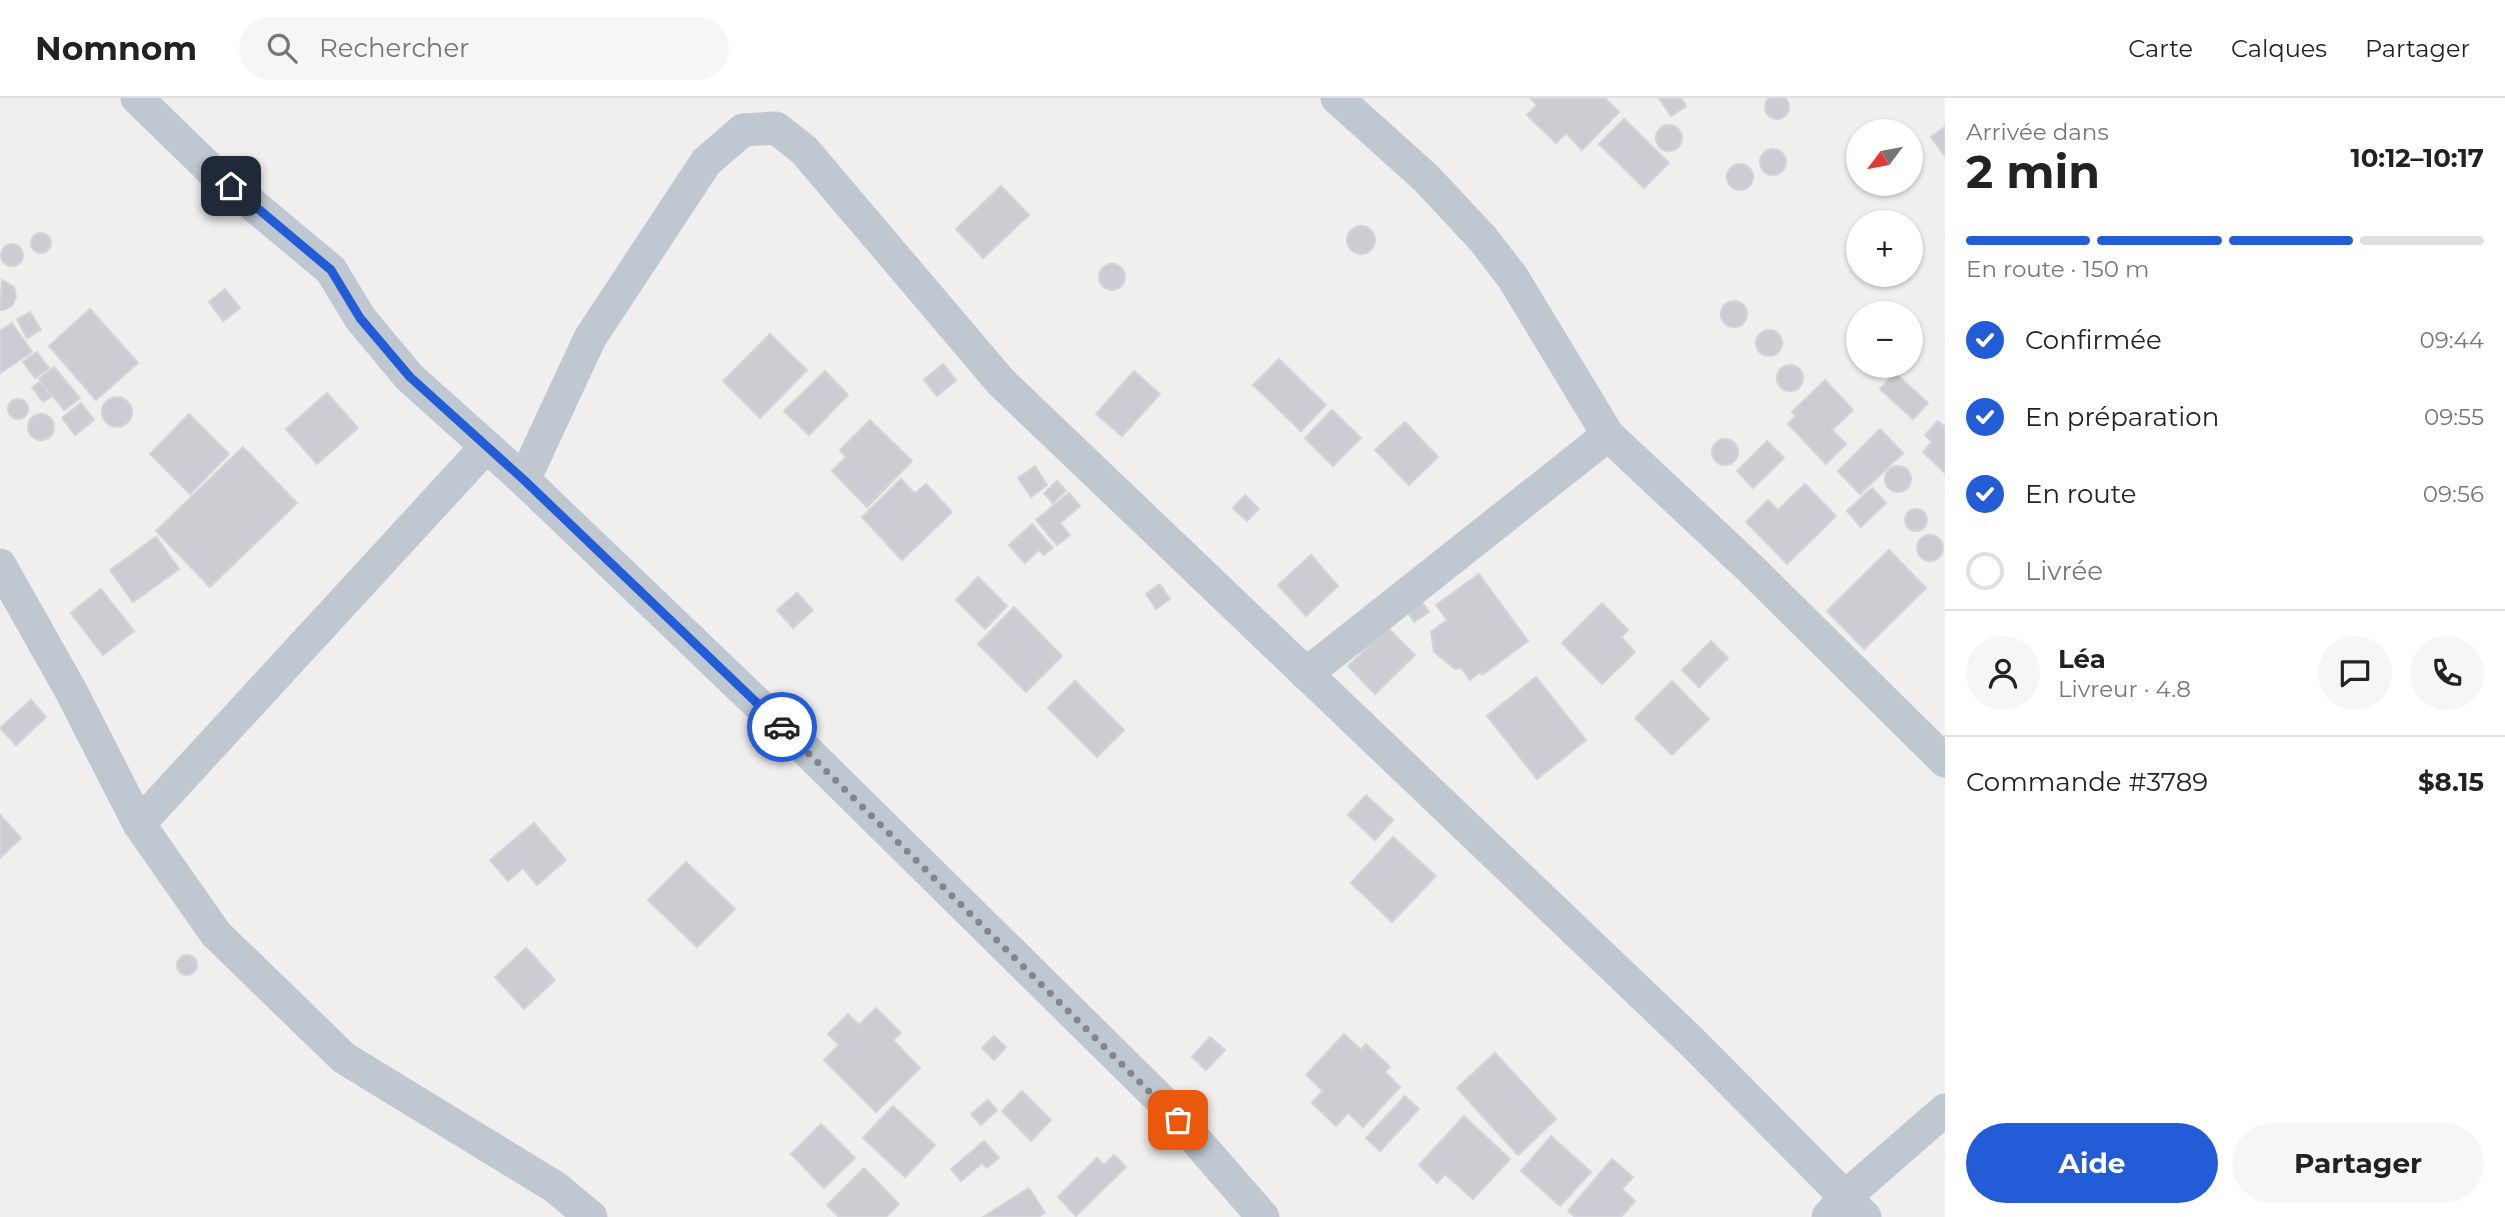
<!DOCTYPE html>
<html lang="fr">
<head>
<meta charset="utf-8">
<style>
  body { margin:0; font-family:Montserrat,sans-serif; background:#f6f6f6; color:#222; height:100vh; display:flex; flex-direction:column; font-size:26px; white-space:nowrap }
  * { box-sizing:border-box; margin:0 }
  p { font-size:23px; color:#767676 }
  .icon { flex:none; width:38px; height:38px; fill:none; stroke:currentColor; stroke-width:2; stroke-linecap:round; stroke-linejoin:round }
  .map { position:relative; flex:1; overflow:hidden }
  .details { display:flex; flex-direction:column; background:#fff; width:560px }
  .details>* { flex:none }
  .needle { width:46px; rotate:238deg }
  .buttons { position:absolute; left:1846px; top:21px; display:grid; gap:14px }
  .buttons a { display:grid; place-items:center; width:77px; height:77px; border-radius:50%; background:#fff; box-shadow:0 2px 5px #0004; font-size:35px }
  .pin { position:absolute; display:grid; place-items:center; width:60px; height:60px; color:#fff; margin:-30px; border-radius:14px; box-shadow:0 4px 10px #0006 }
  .courier { position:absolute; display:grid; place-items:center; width:70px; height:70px; margin:-35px; border:5px solid #225dd7; border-radius:50%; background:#fff; color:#222; box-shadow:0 2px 9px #0007 }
  .overview em { font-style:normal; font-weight:700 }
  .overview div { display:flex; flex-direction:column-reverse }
  .overview { display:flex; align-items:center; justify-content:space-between; height:119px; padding:0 21px }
  h1 { font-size:46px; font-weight:700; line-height:52px }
  .bar { display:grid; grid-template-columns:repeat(4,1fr); gap:10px 7px; align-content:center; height:84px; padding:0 21px }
  .bar i { height:9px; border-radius:5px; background:#e0e0e0 }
  .bar .selected { background:#225dd7 }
  .bar p { grid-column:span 4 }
  .line { display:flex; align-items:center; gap:18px; padding:0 21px; border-top:2px solid #e0e0e0 }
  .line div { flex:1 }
  .round { display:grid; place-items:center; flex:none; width:74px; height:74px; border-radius:37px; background:#f6f6f6 }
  ol { padding:0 21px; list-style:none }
  li { display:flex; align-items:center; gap:21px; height:77px }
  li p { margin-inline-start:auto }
  li .icon { padding:7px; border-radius:50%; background:#225dd7; color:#fff; stroke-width:4 }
  li:last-child { color:#767676 }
  li i { width:38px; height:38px; border:4px solid #e0e0e0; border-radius:50% }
  .action { display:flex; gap:14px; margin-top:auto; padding:14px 21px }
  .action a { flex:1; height:80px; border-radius:42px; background:#225dd7; color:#fff; font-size:28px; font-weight:700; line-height:80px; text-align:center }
  .action a+a { background:#f6f6f6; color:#222 }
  header { display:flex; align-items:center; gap:42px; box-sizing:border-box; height:98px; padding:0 35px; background:#fff; border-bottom:2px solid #e0e0e0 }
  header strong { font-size:33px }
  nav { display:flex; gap:38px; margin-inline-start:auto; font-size:24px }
  .search { width:490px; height:63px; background:#f6f6f6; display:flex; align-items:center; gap:18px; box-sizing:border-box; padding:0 24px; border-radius:38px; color:#767676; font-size:26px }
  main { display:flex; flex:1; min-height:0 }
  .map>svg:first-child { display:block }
  .building { fill:#cbcdd3; stroke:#d2d4d9; stroke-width:2 }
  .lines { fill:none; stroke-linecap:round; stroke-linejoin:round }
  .minor { stroke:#bfc7d0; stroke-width:33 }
  .done { stroke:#82878e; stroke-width:7; stroke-dasharray:0 12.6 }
  .route { stroke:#225dd7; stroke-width:9 }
</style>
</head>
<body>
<header>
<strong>Nomnom</strong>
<div class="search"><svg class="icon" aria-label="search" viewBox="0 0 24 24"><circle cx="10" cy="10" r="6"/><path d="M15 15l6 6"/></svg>Rechercher</div>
<nav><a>Carte</a><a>Calques</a><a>Partager</a></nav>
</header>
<main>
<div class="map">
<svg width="1945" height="1119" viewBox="0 0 1945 1119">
  <rect width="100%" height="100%" fill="#f1eeee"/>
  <g class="building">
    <circle cx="1777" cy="9" r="12"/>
    <path d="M1530,0H1605L1619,14L1582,52L1566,35L1556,45L1527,17L1537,7Z"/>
    <path d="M1659,0H1681L1686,8L1671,18Z"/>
    <path d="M1624,21L1669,65L1644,90L1599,46Z"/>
    <circle cx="1669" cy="40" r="13"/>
    <path d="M1945,29V57H1944L1931,39Z"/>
    <circle cx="1773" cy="64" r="13"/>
    <circle cx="1740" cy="79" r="13"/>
    <path d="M1001,88L1029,117L983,160L956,131Z"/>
    <circle cx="1361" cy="142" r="14"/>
    <circle cx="41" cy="145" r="10"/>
    <circle cx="12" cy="157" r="11"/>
    <circle cx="1112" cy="179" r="13"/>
    <path d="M2,182L14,189L16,199L12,208L3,212H0Z"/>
    <path d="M225,191L240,210L223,223L209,204Z"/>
    <circle cx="1734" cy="216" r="13"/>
    <path d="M90,211L138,265L96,302L49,248Z"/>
    <path d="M30,214L41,232L27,240L17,221Z"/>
    <path d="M12,225L32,254L0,275V233Z"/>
    <circle cx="1769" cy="245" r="13"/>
    <path d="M770,236L807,272L760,320L723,283Z"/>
    <path d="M37,254L49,270L35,280L23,264Z"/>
    <path d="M1279,261L1326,307L1301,333L1253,287Z"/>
    <path d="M943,266L956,282L937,298L924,282Z"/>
    <circle cx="1790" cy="280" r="13"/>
    <path d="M54,269L80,300L64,312L39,281Z"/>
    <path d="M825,273L848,297L809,337L784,313Z"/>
    <path d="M1134,273L1160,296L1122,338L1096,316Z"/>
    <path d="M1895,275L1928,305L1913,321L1880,291Z"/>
    <path d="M1825,282L1853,312L1832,332L1846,346L1826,366L1788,326L1796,318L1792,314Z"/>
    <path d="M40,284L51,299L43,304L32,289Z"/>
    <path d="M327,295L358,330L317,366L286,331Z"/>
    <circle cx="117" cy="314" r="15"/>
    <circle cx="18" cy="311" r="10"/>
    <path d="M81,305L94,322L75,337L62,320Z"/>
    <path d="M1332,312L1361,340L1333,368L1305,340Z"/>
    <path d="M189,316L229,356L190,396L150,356Z"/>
    <circle cx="41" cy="329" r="13"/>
    <path d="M870,322L912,363L867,409L832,373L846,359L840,352Z"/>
    <path d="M1938,323L1945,329V375L1923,354L1932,344L1925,337Z"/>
    <path d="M1405,324L1438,359L1409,387L1375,352Z"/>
    <path d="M1880,331L1903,355L1860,396L1838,373Z"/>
    <circle cx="1725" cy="354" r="13"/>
    <path d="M1767,343L1784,360L1753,390L1737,373Z"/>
    <path d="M243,349L297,405L210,489L156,433Z"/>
    <path d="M1035,368L1047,387L1031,399L1018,380Z"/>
    <circle cx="1898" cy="381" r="13"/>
    <path d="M901,381L915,396L926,386L952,414L902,462L862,419Z"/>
    <path d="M1057,383L1066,393L1053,405L1044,395Z"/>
    <path d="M1805,386L1836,418L1787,466L1746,424L1768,402L1778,412Z"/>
    <path d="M1872,390L1886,405L1861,429L1847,413Z"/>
    <path d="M1069,395L1080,408L1060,425L1070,437L1057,447L1036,422Z"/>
    <path d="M1245,397L1259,411L1247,423L1233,410Z"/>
    <circle cx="1916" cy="422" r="11"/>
    <path d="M1032,426L1053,450L1044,457L1039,452L1025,465L1009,447Z"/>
    <circle cx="1930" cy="450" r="13"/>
    <path d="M156,439L179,471L133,504L110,472Z"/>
    <path d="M1889,452L1926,490L1864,551L1827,513Z"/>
    <path d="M1311,457L1338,488L1306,518L1278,487Z"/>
    <path d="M1479,476L1528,543L1482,577L1480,574L1470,582L1461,570L1455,571L1434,554L1431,534L1447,522L1436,507Z"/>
    <path d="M978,479L1007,508L985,531L956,502Z"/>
    <path d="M1160,486L1170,501L1156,511L1146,496Z"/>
    <path d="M101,491L134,533L103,557L71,515Z"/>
    <path d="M797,495L813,512L793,530L777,512Z"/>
    <path d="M1418,499L1429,514L1414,524L1404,509Z"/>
    <path d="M1602,505L1628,532L1621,539L1635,554L1602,586L1562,545Z"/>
    <path d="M1014,509L1062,558L1026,594L978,546Z"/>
    <path d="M1388,530L1415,557L1375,596L1348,568Z"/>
    <path d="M1711,543L1728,560L1699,589L1682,572Z"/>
    <path d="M1536,579L1586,642L1537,681L1487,618Z"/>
    <path d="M1075,583L1124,632L1097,659L1048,610Z"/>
    <path d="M1672,583L1709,621L1672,657L1635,620Z"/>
    <path d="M31,602L46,619L16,647L0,630Z"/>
    <path d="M1366,697L1393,722L1375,742L1348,717Z"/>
    <path d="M0,717L21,740L0,760Z"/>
    <path d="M534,725L566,762L537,787L523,770L508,783L490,762Z"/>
    <path d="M1393,739L1436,778L1392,824L1351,785Z"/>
    <path d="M686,764L735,811L697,849L648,802Z"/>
    <path d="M526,850L555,882L524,911L495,879Z"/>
    <circle cx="187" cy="867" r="10"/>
    <path d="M876,910L901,935L893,942L920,970L876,1014L824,962L839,947L828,936L848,916L859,927Z"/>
    <path d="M1344,936L1361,952L1366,946L1390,969L1385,974L1400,989L1363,1029L1348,1015L1336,1028L1312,1005L1323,993L1306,977Z"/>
    <path d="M994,938L1006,949L994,962L982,950Z"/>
    <path d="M1210,939L1225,952L1206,972L1192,959Z"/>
    <path d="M1495,955L1556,1021L1518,1057L1457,990Z"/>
    <path d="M1022,993L1051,1022L1031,1043L1002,1013Z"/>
    <path d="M1405,998L1419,1011L1380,1053L1366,1040Z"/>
    <path d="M988,1002L997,1012L981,1027L971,1016Z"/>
    <path d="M893,1008L935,1047L905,1079L863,1040Z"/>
    <path d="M1464,1018L1510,1061L1473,1101L1445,1076L1437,1085L1419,1067Z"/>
    <path d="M821,1026L855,1060L824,1090L791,1056Z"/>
    <path d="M1551,1038L1591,1074L1560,1108L1521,1073Z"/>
    <path d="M984,1043L999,1060L987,1070L982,1065L961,1083L951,1071Z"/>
    <path d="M1114,1057L1126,1069L1076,1118L1058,1099L1097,1060L1104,1067Z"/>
    <path d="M1612,1061L1633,1079L1622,1091L1635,1103L1621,1119H1575L1568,1113Z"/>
    <path d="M864,1070L899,1106L886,1119H839L827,1107Z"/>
    <path d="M1029,1090L1045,1115L1038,1119H983Z"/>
  </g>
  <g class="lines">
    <g class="minor">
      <path d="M137,0L211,72L331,172L360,220L409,279L524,382L806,652L1161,1002L1263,1119"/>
      <path d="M1337,0L1426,80L1483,141L1513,180L1608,337L1750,470L1945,663"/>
      <path d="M524,382L590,240L706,64L743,32L776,30L804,52L1001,284L1692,944L1865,1119"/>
      <path d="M0,467L71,593L139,726L216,836L344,960L555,1089L591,1119"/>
      <path d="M1306,576L1608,337"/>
      <path d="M139,726L485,350"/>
      <path d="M1828,1119L1845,1099L1945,1012"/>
    </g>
  </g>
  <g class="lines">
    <path class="done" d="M782,629L1178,1022"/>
    <path class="route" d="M231,88L331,172L360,220L410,279L524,382L782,629"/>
  </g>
</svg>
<div class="buttons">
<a><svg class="needle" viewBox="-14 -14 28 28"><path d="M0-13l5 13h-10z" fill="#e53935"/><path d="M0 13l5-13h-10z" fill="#767676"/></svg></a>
<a>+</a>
<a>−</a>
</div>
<div class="pin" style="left:1178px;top:1022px;background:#ea580c"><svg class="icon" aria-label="bag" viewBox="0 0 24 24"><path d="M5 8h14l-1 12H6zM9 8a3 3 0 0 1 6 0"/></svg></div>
<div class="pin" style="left:231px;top:88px;background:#1f2937"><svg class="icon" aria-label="home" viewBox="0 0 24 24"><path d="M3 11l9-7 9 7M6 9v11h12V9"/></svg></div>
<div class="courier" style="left:782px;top:629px"><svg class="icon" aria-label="car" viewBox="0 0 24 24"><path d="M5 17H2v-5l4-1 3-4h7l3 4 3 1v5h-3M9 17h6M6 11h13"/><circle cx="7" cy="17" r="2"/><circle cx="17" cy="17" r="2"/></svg></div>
</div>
<section class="details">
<div class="overview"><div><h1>2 min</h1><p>Arrivée dans</p></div><em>10:12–10:17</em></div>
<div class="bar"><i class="selected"></i><i class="selected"></i><i class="selected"></i><i></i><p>En route · 150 m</p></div>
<ol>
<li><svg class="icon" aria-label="check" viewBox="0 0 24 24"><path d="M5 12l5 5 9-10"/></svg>Confirmée<p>09:44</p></li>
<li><svg class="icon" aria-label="check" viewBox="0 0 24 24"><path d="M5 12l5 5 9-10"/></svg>En préparation<p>09:55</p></li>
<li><svg class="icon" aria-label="check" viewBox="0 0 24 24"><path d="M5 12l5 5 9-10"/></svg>En route<p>09:56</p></li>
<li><i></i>Livrée</li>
</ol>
<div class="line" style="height:126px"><a class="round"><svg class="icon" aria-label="person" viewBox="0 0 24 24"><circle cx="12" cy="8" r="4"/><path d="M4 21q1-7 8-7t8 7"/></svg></a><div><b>Léa</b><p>Livreur · 4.8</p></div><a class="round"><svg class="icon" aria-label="chat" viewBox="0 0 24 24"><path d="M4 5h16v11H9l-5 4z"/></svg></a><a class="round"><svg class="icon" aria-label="phone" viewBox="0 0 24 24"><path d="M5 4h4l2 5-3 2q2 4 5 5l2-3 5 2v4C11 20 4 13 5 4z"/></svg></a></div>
<div class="line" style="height:91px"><div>Commande #3789</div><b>$8.15</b></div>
<div class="action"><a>Aide</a><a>Partager</a></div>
</section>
</main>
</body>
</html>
